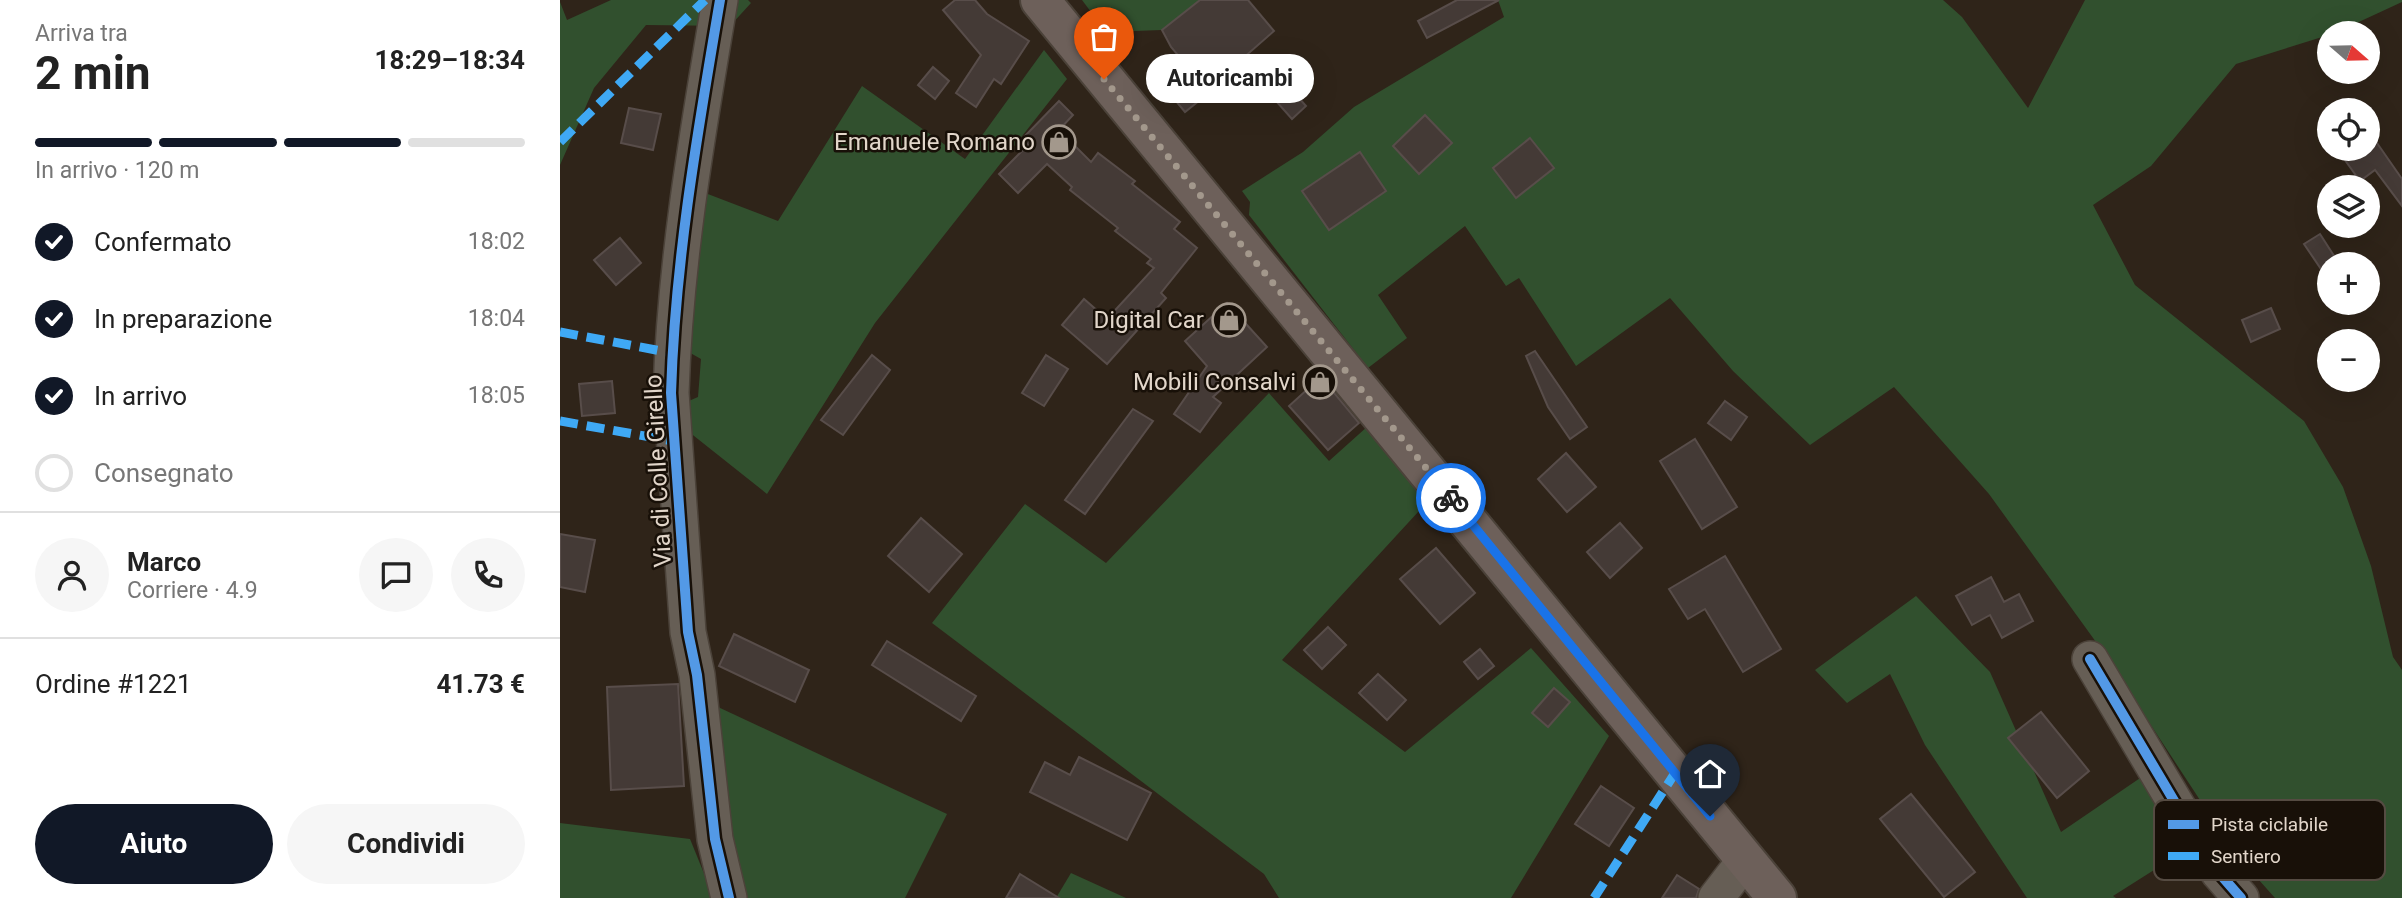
<!DOCTYPE html>
<html lang="it">
<head>
<meta charset="utf-8">
<style>
  body { margin:0; font-family:Roboto,sans-serif; background:#f6f6f6; color:#222; height:100vh; display:flex; flex-direction:column; font-size:26px; white-space:nowrap }
  * { box-sizing:border-box; margin:0 }
  p { font-size:23px; color:#767676 }
  .icon { flex:none; width:38px; height:38px; fill:none; stroke:currentColor; stroke-width:2; stroke-linecap:round; stroke-linejoin:round }
  .map { position:relative; flex:1; overflow:hidden }
  .sheet { display:flex; flex-direction:column; background:#fff; width:560px }
  .sheet>* { flex:none }
  .needle { width:46px; rotate:110deg }
  .fabs { position:absolute; left:1757px; top:21px; display:grid; gap:14px }
  .fabs a { display:grid; place-items:center; width:63px; height:63px; border-radius:50%; background:#fff; box-shadow:0 7px 28px #0002; font-size:35px }
  .pin { position:absolute; display:grid; place-items:center; width:60px; height:60px; color:#fff; margin:-72px -30px; border-radius:50% 50% 50% 0; rotate:-45deg; box-shadow:0 0 7px #0007 }
  .pin .icon { rotate:45deg }
  .courier { position:absolute; display:grid; place-items:center; width:70px; height:70px; margin:-35px; border:5px solid #1a73e8; border-radius:50%; background:#fff; color:#222; box-shadow:0 2px 9px #0007 }
  .bubble { position:absolute; height:49px; border-radius:24px; background:#fff; box-shadow:0 7px 28px #0002; font-size:23px; font-weight:700; line-height:49px; text-align:center }
  .overview em { font-style:normal; font-weight:700 }
  .overview div { display:flex; flex-direction:column-reverse }
  .overview { display:flex; align-items:center; justify-content:space-between; height:119px; padding:0 35px }
  h1 { font-size:46px; font-weight:700; line-height:52px }
  .bar { display:grid; grid-template-columns:repeat(4,1fr); gap:10px 7px; align-content:center; height:84px; padding:0 35px }
  .bar i { height:9px; border-radius:5px; background:#e0e0e0 }
  .bar .active { background:#111827 }
  .bar p { grid-column:span 4 }
  .line { display:flex; align-items:center; gap:18px; padding:0 35px; border-top:2px solid #e0e0e0 }
  .line div { flex:1 }
  .round { display:grid; place-items:center; flex:none; width:74px; height:74px; border-radius:37px; background:#f6f6f6 }
  ol { padding:0 35px; list-style:none }
  li { display:flex; align-items:center; gap:21px; height:77px }
  li p { margin-inline-start:auto }
  li .icon { padding:7px; border-radius:50%; background:#111827; color:#fff; stroke-width:4 }
  li:last-child { color:#767676 }
  li i { width:38px; height:38px; border:4px solid #e0e0e0; border-radius:50% }
  .action { display:flex; gap:14px; margin-top:auto; padding:14px 35px }
  .action a { flex:1; height:80px; border-radius:42px; background:#111827; color:#fff; font-size:28px; font-weight:700; line-height:80px; text-align:center }
  .action a+a { background:#f6f6f6; color:#222 }
  main { display:flex; flex:1; min-height:0 }
  .map>svg:first-child { display:block }
  .green { fill:#31502e }
  .building { fill:#443a36; stroke:#584d4a; stroke-width:2 }
  .lines { fill:none; stroke-linecap:round; stroke-linejoin:round }
  .minor-casing { stroke:#4b4239; stroke-width:38 }
  .major-casing { stroke:#4b4239; stroke-width:42 }
  .minor { stroke:#665e55; stroke-width:35 }
  .major { stroke:#6d605a; stroke-width:38 }
  .quiet { stroke:#3fa9f5; stroke-width:9; stroke-dasharray:18 9; stroke-linecap:butt }
  .cycleway-casing { stroke:#181008; stroke-width:15 }
  .cycleway { stroke:#5399e6; stroke-width:10 }
  .done { stroke:#a3988c; stroke-width:7; stroke-dasharray:0 12.6 }
  .route { stroke:#1a73e8; stroke-width:9 }
  .labels { text-anchor:middle; stroke-width:5; stroke-linejoin:round; paint-order:stroke }
  .poi-label { font-size:24px; fill:#e2d6ca; stroke:#181008; text-anchor:end }
  .street-label { font-size:24px; fill:#e2d6ca; stroke:#181008 }
  .key { fill:#181008; stroke:#554b42; stroke-width:2 }
  .key-label { font-size:19px; fill:#e2d6ca }
</style>
</head>
<body>
<main>
<section class="sheet">
<div class="overview"><div><h1>2 min</h1><p>Arriva tra</p></div><em>18:29–18:34</em></div>
<div class="bar"><i class="active"></i><i class="active"></i><i class="active"></i><i></i><p>In arrivo · 120 m</p></div>
<ol>
<li><svg class="icon" aria-label="check" viewBox="0 0 24 24"><path d="M5 12l5 5 9-10"/></svg>Confermato<p>18:02</p></li>
<li><svg class="icon" aria-label="check" viewBox="0 0 24 24"><path d="M5 12l5 5 9-10"/></svg>In preparazione<p>18:04</p></li>
<li><svg class="icon" aria-label="check" viewBox="0 0 24 24"><path d="M5 12l5 5 9-10"/></svg>In arrivo<p>18:05</p></li>
<li><i></i>Consegnato</li>
</ol>
<div class="line" style="height:126px"><a class="round"><svg class="icon" aria-label="person" viewBox="0 0 24 24"><circle cx="12" cy="8" r="4"/><path d="M4 21q1-7 8-7t8 7"/></svg></a><div><b>Marco</b><p>Corriere · 4.9</p></div><a class="round"><svg class="icon" aria-label="chat" viewBox="0 0 24 24"><path d="M4 5h16v11H9l-5 4z"/></svg></a><a class="round"><svg class="icon" aria-label="phone" viewBox="0 0 24 24"><path d="M5 4h4l2 5-3 2q2 4 5 5l2-3 5 2v4C11 20 4 13 5 4z"/></svg></a></div>
<div class="line" style="height:91px"><div>Ordine #1221</div><b>41.73 €</b></div>
<div class="action"><a>Aiuto</a><a>Condividi</a></div>
</section>
<div class="map">
<svg width="1842" height="898" viewBox="0 0 1842 898">
  <rect width="100%" height="100%" fill="#2f2419"/>
  <g class="green">
    <path d="M51,0H188L191,3L170,26L86,25L34,88L0,165V2L7,20Z"/>
    <path d="M522,0H645L624,13L602,30L546,32Z"/>
    <path d="M938,0H1383L1402,17L1468,108L1525,0H1842V2L1775,33L1676,64L1591,166L1533,205L1575,285L1744,421L1783,487L1811,566L1833,657L1842,670V898H1715L1674,852L1541,649L1429,494L1334,387L1250,445L1173,371L1110,298L1016,366L959,278L946,286L905,226L818,295L847,338L808,368L689,215L690,202L682,191L743,152L794,107L944,17Z"/>
    <path d="M484,50L507,79L315,323L207,494L124,428V403L138,397L141,359L125,350L140,191L218,221L302,86L405,159Z"/>
    <path d="M709,393L769,461L808,426L870,499L722,660L845,752L971,648L1049,736L951,898H719L704,874L372,623L465,504L546,563Z"/>
    <path d="M1356,596L1430,672L1501,832L1586,774L1624,851L1553,896L1556,898H1467L1365,745L1330,674L1287,703L1255,670Z"/>
    <path d="M158,707L387,814L345,898H183L161,804Z"/>
    <path d="M0,823L130,839L154,898H0Z"/>
    <path d="M511,873L566,898H496Z"/>
  </g>
  <g class="building">
    <path d="M395,0H415L427,14L469,41L441,84L434,79L416,107L396,93L421,55L383,10Z"/>
    <path d="M640,0H688L714,31L682,59L686,63L625,112L610,94L634,74L611,47L602,30Z"/>
    <path d="M897,0H939L867,38L858,21Z"/>
    <path d="M373,67L389,81L375,99L358,85Z"/>
    <path d="M723,80L746,106L732,119L708,92Z"/>
    <path d="M499,101L513,115L499,130L531,162L538,153L575,181L572,184L620,222L614,229L637,248L601,293L606,298L547,364L502,325L524,299L547,319L594,268L587,263L591,259L555,231L558,228L510,190L512,187L487,164L458,193L439,174L468,145L462,139Z"/>
    <path d="M69,108L101,114L93,150L61,143Z"/>
    <path d="M865,115L892,143L859,174L833,146Z"/>
    <path d="M1808,130L1842,179V206L1815,170L1800,181L1777,149H1808Z"/>
    <path d="M970,138L994,168L956,198L933,168Z"/>
    <path d="M800,152L826,191L769,230L742,191Z"/>
    <path d="M1760,234L1778,262L1769,264V268L1763,272L1744,244Z"/>
    <path d="M60,238L81,263L56,285L34,260Z"/>
    <path d="M667,303L707,347L653,397L661,403L640,432L614,414L647,366L625,341Z"/>
    <path d="M1711,308L1720,329L1691,342L1682,320Z"/>
    <path d="M975,351L1027,427L1010,439L988,407L966,356Z"/>
    <path d="M312,355L330,370L283,435L261,420Z"/>
    <path d="M486,355L508,369L484,406L462,393Z"/>
    <path d="M761,377L799,423L768,450L729,406Z"/>
    <path d="M52,381L55,413L22,416L19,384Z"/>
    <path d="M1165,401L1187,417L1171,440L1148,423Z"/>
    <path d="M573,409L593,421L525,514L505,500Z"/>
    <path d="M1135,439L1177,507L1142,529L1100,461Z"/>
    <path d="M1006,453L1036,487L1007,512L978,479Z"/>
    <path d="M361,518L402,554L369,592L328,556Z"/>
    <path d="M1060,523L1082,548L1050,578L1027,552Z"/>
    <path d="M0,534L35,540L25,592L0,587Z"/>
    <path d="M876,548L915,593L880,624L840,579Z"/>
    <path d="M1165,556L1221,649L1183,672L1145,609L1128,619L1109,589Z"/>
    <path d="M1431,577L1444,602L1459,594L1473,621L1442,638L1430,615L1412,625L1396,596Z"/>
    <path d="M768,627L786,645L762,669L744,650Z"/>
    <path d="M174,634L249,670L235,702L159,666Z"/>
    <path d="M327,641L416,696L401,721L312,665Z"/>
    <path d="M920,649L934,666L918,679L904,662Z"/>
    <path d="M818,674L846,700L827,720L799,693Z"/>
    <path d="M118,684L124,786L51,790L47,687Z"/>
    <path d="M994,688L1010,702L988,727L972,713Z"/>
    <path d="M1481,712L1529,771L1497,798L1448,738Z"/>
    <path d="M519,757L591,793L567,840L470,792L485,762L510,775Z"/>
    <path d="M1041,786L1074,808L1049,846L1015,824Z"/>
    <path d="M1351,794L1415,872L1384,897L1320,819Z"/>
    <path d="M460,874L499,898H446Z"/>
    <path d="M1117,875L1139,889L1136,898H1102Z"/>
  </g>
  <g class="lines">
    <defs>
      <g id="minor">
        <path d="M160,0C138,130 115,260 111,393L128,632L137,675L155,839L169,898"/>
        <path d="M1530,659L1642,848L1659,873L1681,898"/>
        <path d="M1156,898L1186,859"/>
      </g>
      <path id="major" d="M480,0L1217,898"/>
    </defs>
    <use href="#minor" class="minor-casing"/>
    <use href="#major" class="major-casing"/>
    <use href="#minor" class="minor"/>
    <use href="#major" class="major"/>
    <g class="quiet">
      <path d="M0,142L145,0"/>
      <path d="M0,332L112,353"/>
      <path d="M0,421L113,441"/>
      <path d="M1034,898L1115,773"/>
    </g>
    <defs>
      <g id="cycleway">
        <path d="M160,0C138,130 115,260 111,393L128,632L137,675L155,839L169,898"/>
        <path d="M1530,659L1642,848L1659,873L1681,898"/>
      </g>
    </defs>
    <use href="#cycleway" class="cycleway-casing"/>
    <use href="#cycleway" class="cycleway"/>
  </g>
  <g class="lines">
    <path class="done" d="M544,79L891,498"/>
    <path class="route" d="M891,498L1150,816"/>
  </g>
  <defs>
    <symbol id="shop-ring" viewBox="-11 -11 22 22"><circle r="9.5" fill="#181008" stroke="#a3988c" stroke-width="1.5"/><path d="M-5-2.5h2.3a2.7 3.5 0 0 1 5.4 0H5L5.5 6h-11ZM-1.5-2.5h3a1.5 2.3 0 0 0-3 0Z" fill="#a3988c"/></symbol>
  </defs>
  <g fill-rule="evenodd">
    <use href="#shop-ring" x="480" y="123" width="38" height="38"/>
    <use href="#shop-ring" x="650" y="301" width="38" height="38"/>
    <use href="#shop-ring" x="741" y="363" width="38" height="38"/>
  </g>
  <g class="labels">
    <g class="poi-label">
      <text x="475" y="150">Emanuele Romano</text>
      <text x="644" y="328">Digital Car</text>
      <text x="736" y="390">Mobili Consalvi</text>
    </g>
    <g class="street-label">
      <text transform="translate(98 471) rotate(-93)" y="8">Via di Colle Girello</text>
    </g>
  </g>
  <rect x="1594" y="800" width="231" height="80" rx="10" class="key"/>
  <rect x="1608" y="820" width="31" height="9" fill="#5399e6"/>
  <rect x="1608" y="852" width="31" height="8" fill="#3fa9f5"/>
  <g class="key-label">
    <text x="1651" y="831">Pista ciclabile</text>
    <text x="1651" y="863">Sentiero</text>
  </g>
</svg>
<div class="fabs">
<a><svg class="needle" viewBox="-14 -14 28 28"><path d="M0-13l5 13h-10z" fill="#e53935"/><path d="M0 13l5-13h-10z" fill="#767676"/></svg></a>
<a><svg class="icon" aria-label="locate" viewBox="0 0 24 24"><circle cx="12" cy="12" r="6"/><path d="M12 2v4M12 18v4M2 12h4M18 12h4"/></svg></a>
<a><svg class="icon" aria-label="layers" viewBox="0 0 24 24"><path d="M12 4l9 5-9 5-9-5zM3 14l9 5 9-5"/></svg></a>
<a>+</a>
<a>−</a>
</div>
<div class="pin" style="left:544px;top:79px;background:#ea580c"><svg class="icon" aria-label="bag" viewBox="0 0 24 24"><path d="M5 8h14l-1 12H6zM9 8a3 3 0 0 1 6 0"/></svg></div>
<div class="pin" style="left:1150px;top:816px;background:#1f2937"><svg class="icon" aria-label="home" viewBox="0 0 24 24"><path d="M3 11l9-7 9 7M6 9v11h12V9"/></svg></div>
<div class="courier" style="left:891px;top:498px"><svg class="icon" aria-label="bike" viewBox="0 0 24 24"><circle cx="6" cy="16" r="4"/><circle cx="18" cy="16" r="4"/><path d="M6 16l4-8h5l3 8M10 8l3 8H6M13 5h3"/></svg></div>
<div class="bubble" style="left:586px;top:54px;width:168px">Autoricambi</div>
</div>
</main>
</body>
</html>
